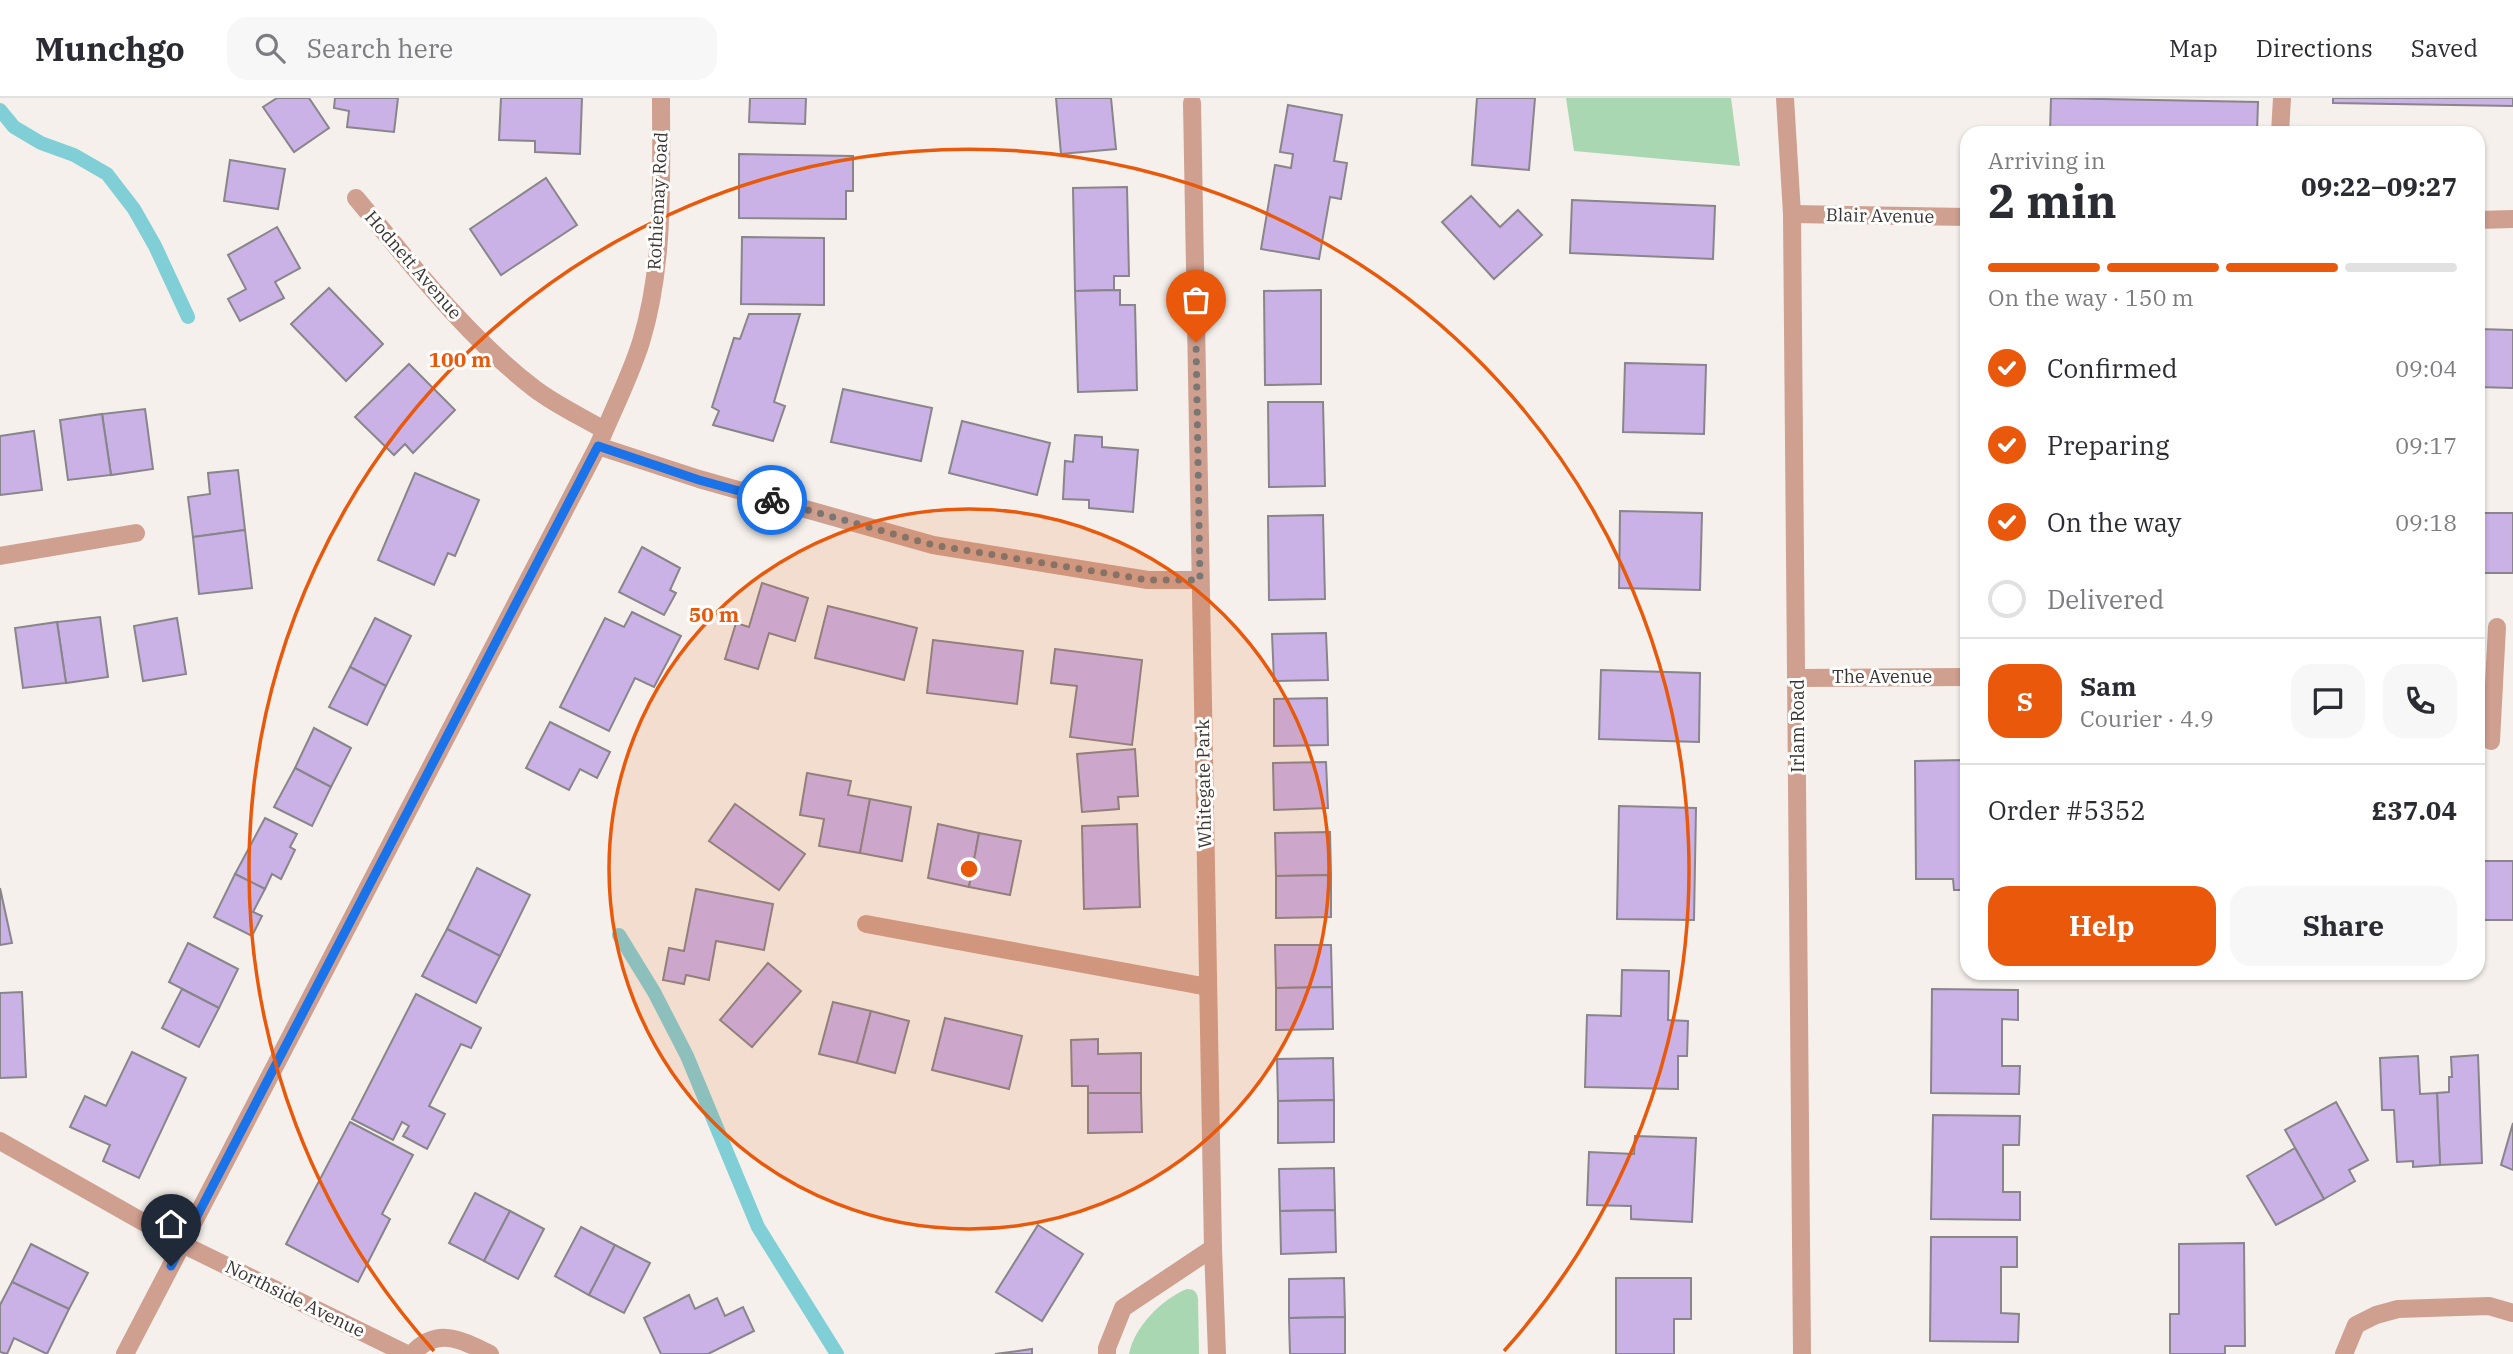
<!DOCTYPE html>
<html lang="en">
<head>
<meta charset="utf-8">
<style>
  body { margin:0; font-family:"IBM Plex Serif",serif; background:#f7f7f7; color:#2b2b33; height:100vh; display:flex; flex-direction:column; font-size:26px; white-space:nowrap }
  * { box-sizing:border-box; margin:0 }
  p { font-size:23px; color:#7c7c81 }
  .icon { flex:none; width:38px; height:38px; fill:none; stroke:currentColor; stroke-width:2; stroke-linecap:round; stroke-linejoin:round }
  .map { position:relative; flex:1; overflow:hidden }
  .drawer { position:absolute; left:1960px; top:28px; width:525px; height:854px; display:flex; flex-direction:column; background:#fff; border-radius:21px; box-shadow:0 2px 5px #0004 }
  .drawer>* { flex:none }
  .pin { position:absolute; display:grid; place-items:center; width:60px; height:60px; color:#fff; margin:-72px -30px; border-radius:50% 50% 50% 0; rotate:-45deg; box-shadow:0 0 7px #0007 }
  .pin .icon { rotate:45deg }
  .courier { position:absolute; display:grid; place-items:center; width:70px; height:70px; margin:-35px; border:5px solid #1a73e8; border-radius:50%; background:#fff; color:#222; box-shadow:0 2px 9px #0007 }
  .summary em { font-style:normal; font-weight:800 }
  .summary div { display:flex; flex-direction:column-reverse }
  .summary { display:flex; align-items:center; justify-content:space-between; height:119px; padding:0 28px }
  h1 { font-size:46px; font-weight:800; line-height:52px }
  .bar { display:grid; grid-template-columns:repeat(4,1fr); gap:10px 7px; align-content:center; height:84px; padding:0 28px }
  .bar i { height:9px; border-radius:5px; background:#e1e1e2 }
  .bar .selected { background:#ea580c }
  .bar p { grid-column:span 4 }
  .line { display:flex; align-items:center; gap:18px; padding:0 28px; border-top:2px solid #e1e1e2 }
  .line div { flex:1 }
  .round { display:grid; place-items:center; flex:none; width:74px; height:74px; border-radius:21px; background:#f7f7f7 }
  ol { padding:0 28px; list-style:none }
  li { display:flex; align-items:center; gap:21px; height:77px }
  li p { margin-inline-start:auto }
  li .icon { padding:7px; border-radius:50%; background:#ea580c; color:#fff; stroke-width:4 }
  li:last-child { color:#7c7c81 }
  li i { width:38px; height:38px; border:4px solid #e1e1e2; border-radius:50% }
  .button { display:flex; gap:14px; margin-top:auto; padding:14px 28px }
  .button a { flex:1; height:80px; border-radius:21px; background:#ea580c; color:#fff; font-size:28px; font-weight:800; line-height:80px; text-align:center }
  .button a+a { background:#f7f7f7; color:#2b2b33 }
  header { display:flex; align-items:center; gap:42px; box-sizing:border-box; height:98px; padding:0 35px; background:#fff; border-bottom:2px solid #e1e1e2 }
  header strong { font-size:33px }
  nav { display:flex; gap:38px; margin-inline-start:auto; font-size:24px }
  .search { width:490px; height:63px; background:#f7f7f7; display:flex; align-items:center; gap:18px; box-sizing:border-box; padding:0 24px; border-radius:21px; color:#7c7c81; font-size:26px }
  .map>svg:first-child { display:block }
  .green { fill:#a8d7b1 }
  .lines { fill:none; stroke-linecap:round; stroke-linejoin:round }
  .stream { stroke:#81cfd6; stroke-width:14 }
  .building { fill:#cab2e6; stroke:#88858b; stroke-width:2 }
  .minor { stroke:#cf9f8f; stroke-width:18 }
  .tertiary { stroke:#cf9f8f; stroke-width:18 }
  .done { stroke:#7a7673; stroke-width:7; stroke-dasharray:0 12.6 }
  .route { stroke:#1a73e8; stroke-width:9 }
  .ring { fill:none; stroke:#e8590c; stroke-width:3.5 }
  .labels { text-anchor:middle; stroke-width:6; stroke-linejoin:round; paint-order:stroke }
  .street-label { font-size:18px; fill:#373533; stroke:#fffefd }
  .centre { fill:#e8590c; stroke:#fffefd; stroke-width:3.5 }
  .ring-label { font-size:21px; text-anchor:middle; font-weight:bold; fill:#e8590c; stroke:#fffefd; stroke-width:6; stroke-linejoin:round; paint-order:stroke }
</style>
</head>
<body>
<header>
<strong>Munchgo</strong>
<div class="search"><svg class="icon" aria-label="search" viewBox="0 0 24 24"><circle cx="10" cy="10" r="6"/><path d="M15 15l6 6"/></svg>Search here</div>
<nav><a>Map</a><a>Directions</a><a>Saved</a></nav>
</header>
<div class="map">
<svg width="2513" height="1256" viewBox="0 0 2513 1256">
  <rect width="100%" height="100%" fill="#f5f0eb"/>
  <g class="green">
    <path d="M1566,0H1731L1740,68L1574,53Z"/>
    <path d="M1187,1191C1194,1191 1197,1194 1198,1201L1199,1256H1129C1134,1229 1162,1201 1187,1191Z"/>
  </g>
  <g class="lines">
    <g class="stream">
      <path d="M0,12L14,29L41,45L74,57L107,76L134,111L155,148L188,219"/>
      <path d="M619,837L654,894L687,958L758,1129L837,1256"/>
    </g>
  </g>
  <g class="building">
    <path d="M277,0H309L329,30L294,54L263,9Z"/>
    <path d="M335,0H398L394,34L347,29L349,13L334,10Z"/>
    <path d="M501,0H582L580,56L535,54V43L499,42Z"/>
    <path d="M750,0H806L805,26L749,24Z"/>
    <path d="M1056,0H1111L1116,51L1061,56Z"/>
    <path d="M1477,0H1535L1529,72L1472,67Z"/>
    <path d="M2051,0L2258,4L2257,35H2050Z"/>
    <path d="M2333,0H2513V8L2333,5Z"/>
    <path d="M1288,7L1342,17L1334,63L1347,65L1341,101L1330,99L1319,161L1261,151L1275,67L1291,70L1293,56L1280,54Z"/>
    <path d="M739,56L853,58V93H846V121L739,120Z"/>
    <path d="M230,62L285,71L278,111L224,103Z"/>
    <path d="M546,80L577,127L501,177L470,131Z"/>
    <path d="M1127,89L1129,178H1114V192L1075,193L1073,90Z"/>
    <path d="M1471,98L1500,129L1518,112L1542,137L1494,181L1442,124Z"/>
    <path d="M1572,102L1715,108L1713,161L1570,155Z"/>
    <path d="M277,129L300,170L275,184L284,200L240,223L228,201L246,191L228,157Z"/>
    <path d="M742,139L824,140V207L741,206Z"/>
    <path d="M329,190L383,246L346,283L291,226Z"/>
    <path d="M1120,192V207H1135L1137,292L1078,294L1075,193Z"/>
    <path d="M1321,192V286L1265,287L1264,193Z"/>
    <path d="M749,216H800L774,304L785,308L773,343L713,327L719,313L712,309L734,240L740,241Z"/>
    <path d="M2478,231L2513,232V290L2478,289Z"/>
    <path d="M1625,265L1706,267L1704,336L1623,334Z"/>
    <path d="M409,266L455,312L413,355L405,346L394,357L355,319Z"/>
    <path d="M843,291L932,310L921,363L831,344Z"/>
    <path d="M1268,304H1323L1325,388L1269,389Z"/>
    <path d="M145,311L153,371L111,377L102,316Z"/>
    <path d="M102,316L111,377L68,382L60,322Z"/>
    <path d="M962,323L1050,345L1037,397L949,375Z"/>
    <path d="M34,333L42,392L0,397V338Z"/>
    <path d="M1075,337L1102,339V349L1138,352L1133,414L1089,410V402L1063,401L1065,363L1073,364Z"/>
    <path d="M238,372L245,432L193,439L188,399L210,396L208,375Z"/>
    <path d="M415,375L479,402L455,458L448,455L434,487L378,462Z"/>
    <path d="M1620,413L1702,415L1700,492L1619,490Z"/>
    <rect x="2478" y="415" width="35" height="60"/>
    <path d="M1323,417L1325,501L1269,502L1268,418Z"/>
    <path d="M245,432L252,490L199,496L193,439Z"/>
    <path d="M642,449L680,470L670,492L676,495L664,517L619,494Z"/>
    <path d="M762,485L808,500L795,543L769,535L758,571L725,561L736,525L749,529Z"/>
    <path d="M828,508L917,530L904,582L815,560Z"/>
    <path d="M632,514L681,538L654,589L635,580L609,633L560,609L605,520L624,529Z"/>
    <path d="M100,519L108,579L66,585L57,524Z"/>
    <path d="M177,520L186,576L143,583L134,528Z"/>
    <path d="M375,520L411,538L386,588L350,569Z"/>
    <path d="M57,524L66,585L23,590L15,530Z"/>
    <path d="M1326,535L1328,582L1274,583L1272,536Z"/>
    <path d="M933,542L1023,553L1017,606L927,595Z"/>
    <path d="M1055,551L1142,562L1132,647L1070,639L1077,588L1051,585Z"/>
    <path d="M350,569L386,588L367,627L329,609Z"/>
    <path d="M1601,572L1700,575L1699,644L1599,641Z"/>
    <path d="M1327,600L1328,647L1274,648V601Z"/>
    <path d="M550,624L610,654L597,680L580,671L569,692L526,670Z"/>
    <path d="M314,630L351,650L331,689L295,670Z"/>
    <path d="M1135,651L1138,698L1118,699L1119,711L1082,714L1077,656Z"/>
    <path d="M1964,662V713H1967V792H1954L1953,781H1916L1915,663Z"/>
    <path d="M1326,664L1328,710L1274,712L1273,665Z"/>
    <path d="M295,670L331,689L312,728L274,709Z"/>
    <path d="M807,675L851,683L848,697L870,701L860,755L819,748L824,721L800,717Z"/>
    <path d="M870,701L911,709L902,763L860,755Z"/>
    <path d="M735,706L805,756L779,792L709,743Z"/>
    <path d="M1619,708L1696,710L1694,822L1617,821Z"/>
    <path d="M265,720L297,736L290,749L295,752L281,781L272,776L265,791L235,776Z"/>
    <path d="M938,726L979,735L969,789L928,780Z"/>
    <path d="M1137,726L1140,809L1084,811L1082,728Z"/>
    <path d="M1330,734L1331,777L1276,778L1275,735Z"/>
    <path d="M979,735L1021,743L1010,797L969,789Z"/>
    <rect x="2478" y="763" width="35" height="59"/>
    <path d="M477,770L530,797L500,858L447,831Z"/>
    <path d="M235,776L265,791L253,814L262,818L252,838L214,819Z"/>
    <path d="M1331,777V819L1276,820V778Z"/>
    <path d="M0,790L12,845L0,847Z"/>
    <path d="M696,791L773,806L764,852L716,843L709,882L686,877L684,886L663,882L669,850L684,853Z"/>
    <path d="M447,831L500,858L476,905L422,878Z"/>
    <path d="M188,845L238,871L219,910L169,884Z"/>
    <path d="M1275,847H1331L1332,889L1276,890Z"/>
    <path d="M768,865L801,893L752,949L720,922Z"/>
    <path d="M1622,872L1669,873L1668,922L1688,923L1687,958H1678V991L1585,989L1587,917L1621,918Z"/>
    <path d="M1332,889L1333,931L1276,932V890Z"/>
    <path d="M182,891L219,910L199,949L162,930Z"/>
    <path d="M1932,891L2018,892V922L2002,921V968H2020L2019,996L1931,995Z"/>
    <path d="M22,894L26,979L0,980V895Z"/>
    <path d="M416,896L481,930L471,950L461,946L429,1008L445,1016L427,1051L403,1038L409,1028L402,1024L393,1042L352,1021Z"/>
    <path d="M833,904L871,913L857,965L819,956Z"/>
    <path d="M871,913L909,923L895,975L857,965Z"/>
    <path d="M945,920L1022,938L1009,991L932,972Z"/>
    <path d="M1098,941V956L1141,955V995H1088V988H1072L1071,942Z"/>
    <path d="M132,954L186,980L139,1080L103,1063L110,1047L70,1029L85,998L106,1008Z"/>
    <path d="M2478,957L2482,1065L2440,1067L2437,995L2449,994V979H2452L2451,959Z"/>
    <path d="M2418,958L2420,996L2437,995L2440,1067L2413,1069V1063L2397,1064L2394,1012H2382L2380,960Z"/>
    <path d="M1333,960L1334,1002L1278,1003L1277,961Z"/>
    <path d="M1088,995H1141L1142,1034L1088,1035Z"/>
    <path d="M1334,1002V1044L1278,1045V1003Z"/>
    <path d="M2336,1004L2368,1062L2349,1072L2355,1083L2324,1101L2285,1032Z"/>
    <path d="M1933,1017L2020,1018L2019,1047H2003V1094H2020V1122L1931,1121Z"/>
    <path d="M350,1024L413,1057L382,1116L390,1121L358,1184L286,1146Z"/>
    <path d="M2513,1025V1072L2501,1067Z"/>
    <path d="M1635,1038L1696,1040L1692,1124L1631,1121V1108L1587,1107L1589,1054L1634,1056Z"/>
    <path d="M2295,1050L2324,1101L2276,1127L2247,1078Z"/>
    <path d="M1334,1070L1335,1112L1280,1113L1279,1071Z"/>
    <path d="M475,1095L510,1113L484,1163L449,1145Z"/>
    <path d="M1335,1112L1336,1154L1281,1156L1280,1113Z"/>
    <path d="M510,1113L544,1131L518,1181L484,1163Z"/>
    <path d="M1038,1127L1083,1156L1042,1223L996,1194Z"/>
    <path d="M581,1129L615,1147L589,1197L555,1178Z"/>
    <path d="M1931,1139H2017V1169H2001V1215L2019,1216L2018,1244L1930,1243Z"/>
    <path d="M2244,1145L2245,1248H2225V1256H2170V1216H2179V1146Z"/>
    <path d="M31,1146L88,1175L69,1211L12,1184Z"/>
    <path d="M615,1147L650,1165L624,1215L589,1197Z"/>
    <path d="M1344,1180L1345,1219L1289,1220V1181Z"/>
    <path d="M1616,1180H1691V1221H1674V1256H1616Z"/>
    <path d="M12,1184L69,1211L47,1256L14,1240L7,1256L0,1254V1207Z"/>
    <path d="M689,1197L695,1211L717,1200L725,1218L743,1209L754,1233L708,1256H661L644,1220Z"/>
    <path d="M1345,1219V1256H1290L1289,1220Z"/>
    <path d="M1032,1251V1256H995Z"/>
  </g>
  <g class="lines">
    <g class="minor">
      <path d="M1192,5L1213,1150"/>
      <path d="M2280,35L2282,0"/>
      <path d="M356,100C412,167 466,238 535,291C556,307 582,319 604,332"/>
      <path d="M1792,116L1967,119"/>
      <path d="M2478,122L2513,121"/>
      <path d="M598,348L699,381L933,447L1148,482H1200"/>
      <path d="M0,458L136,435"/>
      <path d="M1798,580L1967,579"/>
      <path d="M2491,643L2497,529"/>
      <path d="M866,826L1208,889"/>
      <path d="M0,1043L182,1146L407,1256"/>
      <path d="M125,1256L598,348C612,314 630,279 641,244C665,166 661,80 661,0"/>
      <path d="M412,1256C437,1228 462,1242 490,1256"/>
      <path d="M1107,1256V1250L1123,1210L1213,1150L1217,1256"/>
      <path d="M2344,1256L2356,1227L2376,1217L2398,1211L2489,1208L2513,1215"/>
    </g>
    <path class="tertiary" d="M1785,0L1792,116L1802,1256"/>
  </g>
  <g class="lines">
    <path class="done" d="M772,402L933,447L1148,482H1200L1196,244"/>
    <path class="route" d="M171,1168L598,348L699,382L772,402"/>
  </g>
  <circle cx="969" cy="771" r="360" fill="#e8590c" fill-opacity=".12"/>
  <g class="ring">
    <circle cx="969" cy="771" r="360"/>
    <path d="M434 1253A720 720 0 1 1 1504 1253"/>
  </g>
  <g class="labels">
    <g class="street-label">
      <text transform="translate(658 103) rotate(-87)" y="6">Rothiemay Road</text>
      <text transform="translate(1880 118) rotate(1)" y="6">Blair Avenue</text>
      <text transform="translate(413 167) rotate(49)" y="6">Hodnett Avenue</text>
      <text x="1882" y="585">The Avenue</text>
      <text transform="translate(1798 628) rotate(-90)" y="6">Irlam Road</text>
      <text transform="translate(1204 686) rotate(-91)" y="6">Whitegate Park</text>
      <text transform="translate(295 1201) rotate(26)" y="6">Northside Avenue</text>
    </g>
  </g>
  <circle cx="969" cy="771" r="10" class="centre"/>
  <g class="ring-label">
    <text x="460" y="269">100 m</text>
    <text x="714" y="524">50 m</text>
  </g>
</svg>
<div class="pin" style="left:1196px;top:244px;background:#ea580c"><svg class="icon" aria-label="bag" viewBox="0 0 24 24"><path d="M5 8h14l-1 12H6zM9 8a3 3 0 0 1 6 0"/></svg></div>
<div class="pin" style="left:171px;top:1168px;background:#1f2937"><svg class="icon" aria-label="home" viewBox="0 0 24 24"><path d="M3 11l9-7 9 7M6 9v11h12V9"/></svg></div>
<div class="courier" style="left:772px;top:402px"><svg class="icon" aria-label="bike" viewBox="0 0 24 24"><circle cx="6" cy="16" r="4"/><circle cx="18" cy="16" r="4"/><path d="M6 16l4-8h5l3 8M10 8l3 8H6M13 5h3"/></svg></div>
<section class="drawer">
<div class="summary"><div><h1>2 min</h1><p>Arriving in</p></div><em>09:22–09:27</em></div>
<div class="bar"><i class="selected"></i><i class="selected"></i><i class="selected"></i><i></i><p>On the way · 150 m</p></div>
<ol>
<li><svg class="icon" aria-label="check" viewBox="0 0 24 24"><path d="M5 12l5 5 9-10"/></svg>Confirmed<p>09:04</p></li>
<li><svg class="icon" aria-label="check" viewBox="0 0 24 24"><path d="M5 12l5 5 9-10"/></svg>Preparing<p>09:17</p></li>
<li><svg class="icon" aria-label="check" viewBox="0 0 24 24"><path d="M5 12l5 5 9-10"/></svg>On the way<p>09:18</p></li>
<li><i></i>Delivered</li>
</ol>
<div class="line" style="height:126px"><b class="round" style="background:#ea580c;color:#fff">S</b><div><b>Sam</b><p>Courier · 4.9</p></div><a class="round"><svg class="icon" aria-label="chat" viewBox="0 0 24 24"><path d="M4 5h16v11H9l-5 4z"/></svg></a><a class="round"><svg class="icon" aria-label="phone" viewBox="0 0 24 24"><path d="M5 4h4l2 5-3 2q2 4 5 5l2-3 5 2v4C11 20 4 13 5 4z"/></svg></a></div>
<div class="line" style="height:91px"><div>Order #5352</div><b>£37.04</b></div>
<div class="button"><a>Help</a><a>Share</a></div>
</section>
</div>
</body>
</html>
